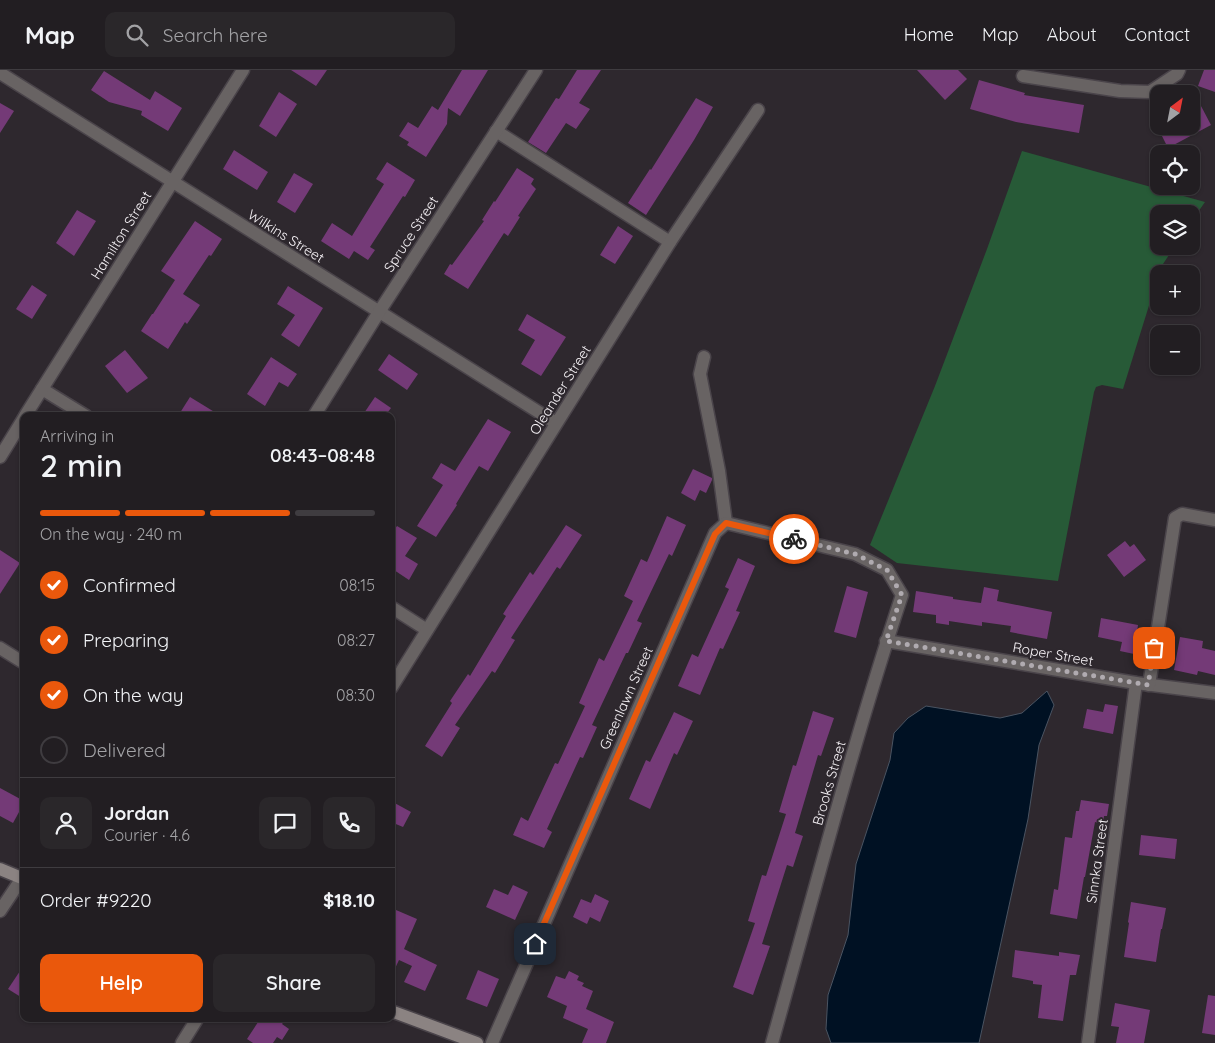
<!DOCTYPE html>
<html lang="en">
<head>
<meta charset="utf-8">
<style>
  body { margin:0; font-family:Quicksand,sans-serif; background:#2a272a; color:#f1f3f6; height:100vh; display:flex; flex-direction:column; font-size:19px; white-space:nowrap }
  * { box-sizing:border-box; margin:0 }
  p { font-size:16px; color:#a2a2a5 }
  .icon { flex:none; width:28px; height:28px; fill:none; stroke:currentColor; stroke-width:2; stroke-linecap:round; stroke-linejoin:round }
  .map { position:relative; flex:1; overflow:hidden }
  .drawer { position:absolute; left:20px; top:342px; width:375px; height:610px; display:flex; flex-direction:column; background:#221e22; border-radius:10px; box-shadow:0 1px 4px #0004,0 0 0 1px #3f3c40 }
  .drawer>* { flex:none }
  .needle { width:32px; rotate:32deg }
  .fabs { position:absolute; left:1150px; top:15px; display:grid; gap:10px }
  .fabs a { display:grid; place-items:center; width:50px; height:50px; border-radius:10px; background:#221e22; box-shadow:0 1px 4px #0004,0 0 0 1px #3f3c40; font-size:25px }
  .pin { position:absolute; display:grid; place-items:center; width:42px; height:42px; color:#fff; margin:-21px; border-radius:10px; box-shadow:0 2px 8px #0006 }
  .courier { position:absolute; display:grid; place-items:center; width:50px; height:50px; margin:-25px; border:4px solid #ea580c; border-radius:50%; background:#fff; color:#222; box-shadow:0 1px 6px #0007 }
  .headline em { font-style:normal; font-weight:600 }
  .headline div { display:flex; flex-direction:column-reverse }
  .headline { display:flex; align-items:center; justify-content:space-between; height:85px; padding:0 20px }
  h1 { font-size:32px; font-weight:600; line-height:38px }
  .bar { display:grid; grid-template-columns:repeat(4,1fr); gap:8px 5px; align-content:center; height:60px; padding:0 20px }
  .bar i { height:6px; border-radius:4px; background:#3f3c40 }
  .bar .current { background:#ea580c }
  .bar p { grid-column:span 4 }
  .line { display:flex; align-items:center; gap:12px; padding:0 20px; border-top:1px solid #3f3c40 }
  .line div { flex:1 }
  .round { display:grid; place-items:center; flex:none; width:52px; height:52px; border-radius:10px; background:#2a272a }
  ol { padding:0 20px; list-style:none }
  li { display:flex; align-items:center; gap:15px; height:55px }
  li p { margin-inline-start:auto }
  li .icon { padding:5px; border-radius:50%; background:#ea580c; color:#fff; stroke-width:4 }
  li:last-child { color:#a2a2a5 }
  li i { width:28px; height:28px; border:2px solid #3f3c40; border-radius:50% }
  .cta { display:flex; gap:10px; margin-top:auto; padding:10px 20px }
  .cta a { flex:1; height:58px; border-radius:10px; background:#ea580c; color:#fff; font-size:20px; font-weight:600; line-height:58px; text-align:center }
  .cta a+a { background:#2a272a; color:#f1f3f6 }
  header { display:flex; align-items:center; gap:30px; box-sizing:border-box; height:70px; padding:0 25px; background:#221e22; border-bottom:1px solid #3f3c40 }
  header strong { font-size:24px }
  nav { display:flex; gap:28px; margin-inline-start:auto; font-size:18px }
  .search { width:350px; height:45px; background:#2a272a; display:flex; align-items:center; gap:12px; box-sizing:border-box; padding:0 18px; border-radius:10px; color:#a2a2a5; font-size:19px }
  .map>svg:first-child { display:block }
  .green { fill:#275a37 }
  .water { fill:#001123; stroke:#4a5462 }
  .building { fill:#743a77 }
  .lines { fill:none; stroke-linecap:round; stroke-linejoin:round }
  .street-casing { stroke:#4a444a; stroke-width:15 }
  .secondary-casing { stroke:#4a444a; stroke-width:15 }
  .street { stroke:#686363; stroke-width:12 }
  .secondary { stroke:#8b8382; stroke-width:12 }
  .done { stroke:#b0abb0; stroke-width:5; stroke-dasharray:0 9 }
  .route { stroke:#ea580c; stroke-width:6 }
  .labels { text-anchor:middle; stroke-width:4; stroke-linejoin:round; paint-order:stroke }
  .street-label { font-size:14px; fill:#f6f2f6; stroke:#2e282e }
</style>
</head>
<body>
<header>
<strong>Map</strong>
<div class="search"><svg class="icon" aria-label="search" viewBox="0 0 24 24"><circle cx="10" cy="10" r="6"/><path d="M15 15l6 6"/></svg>Search here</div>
<nav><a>Home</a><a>Map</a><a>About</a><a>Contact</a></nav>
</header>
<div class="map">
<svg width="1215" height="973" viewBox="0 0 1215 973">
  <rect width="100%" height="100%" fill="#2e282e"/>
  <path class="green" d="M1022,81L1205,132L1191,152V144H1159V176H1175L1161,197L1123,319L1102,315L1096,317L1094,322L1058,511L897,493L870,475L935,316L987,179Z"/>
  <path class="water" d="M1047,621L1054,635L1039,675L1028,749L979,973H831L826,959L828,925L848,865L856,794L890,690L894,663L908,648L926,636L1000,648L1022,643Z"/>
  <g class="building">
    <path d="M291,0H327L316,16Z"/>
    <path d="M462,0H488L460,46L448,38L447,54L426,87L407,75L409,72L399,66L408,52L418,58L432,36L438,40Z"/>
    <path d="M577,0H601L579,33L590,39L576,59L566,53L546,83L528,72L556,28L559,29Z"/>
    <path d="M917,0H958L967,9L945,30Z"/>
    <path d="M1204,0H1215V22L1198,16Z"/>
    <path d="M104,1L150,30L155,21L182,38L168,61L141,45L142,41L109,32L91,20Z"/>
    <path d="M979,10L1025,23L1024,25L1084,35L1079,63L1016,52L970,39Z"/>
    <path d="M1191,17L1211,55L1168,78L1157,56H1191Z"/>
    <path d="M279,22L297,34L276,67L259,56Z"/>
    <path d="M696,28L713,37L694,70L646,145L628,133L650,99L651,100Z"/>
    <path d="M0,33L14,41L0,63Z"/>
    <path d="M234,80L268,102L257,120L223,99Z"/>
    <path d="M387,92L415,110L405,127L403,126L370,177L375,180L368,190L354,181L349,189L321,171L332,153L352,166L384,114L376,109Z"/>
    <path d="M517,98L534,109L531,114L536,119L518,146L520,147L508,166L504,163L468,219L444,204L450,194L452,195L484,151L482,150L494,131L495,132Z"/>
    <path d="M294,103L313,114L295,143L277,132Z"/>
    <path d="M77,140L96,151L74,186L56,173Z"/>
    <path d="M195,151L222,169L211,186L209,185L183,224L200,235L187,254L185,252L168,279L141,261L152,244H153L175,210L161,201Z"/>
    <path d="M618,156L633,166L615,194L600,185Z"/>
    <path d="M32,215L47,225L32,249L16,239Z"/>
    <path d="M288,216L323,238L299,277L281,265L295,245L277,234Z"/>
    <path d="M527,244L566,267L541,306L521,294L535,270L518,260Z"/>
    <path d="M125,280L148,308L127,323L105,296Z"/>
    <path d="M389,284L418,304L407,320L378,300Z"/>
    <path d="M271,287L297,304L288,317L279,312L265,336L247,324Z"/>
    <path d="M190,327L221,346H178Z"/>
    <path d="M375,327L391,338L385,346H362Z"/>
    <path d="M488,349L511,362L488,401L479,396L456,434L457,435L436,467L417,456L443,415L432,408L441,393L455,401Z"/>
    <path d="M693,399L712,408V410L706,423L700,420L695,431L681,423Z"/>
    <path d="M667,446L686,455L672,486L669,484L637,551L642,553L628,583H626L592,655L597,657L583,688L580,687L547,759L552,762L544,778L513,765L521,747L528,751L555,693L558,694L585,636L579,633L599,588L604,591L633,531L624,526L641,489L647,492Z"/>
    <path d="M566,455L582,465L560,499L557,497L511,568L515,570L495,603L492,601L455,655L460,658L442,687L425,676L452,633L450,631L468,604L470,606L506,546L503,544L530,502L533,505Z"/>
    <path d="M397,456L417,468L405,486L418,494L409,510L391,498V464Z"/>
    <path d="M1125,471L1130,477L1134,474L1146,490L1124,507L1107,485Z"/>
    <path d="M0,480L20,493L0,524Z"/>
    <path d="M738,488L755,496L736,541L740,542L723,579L720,578L700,625L678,616L692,584L698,587L729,519L725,517Z"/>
    <path d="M847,516L868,522L856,568L834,562Z"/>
    <path d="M984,517L999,520L997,531L1052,542L1047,569L1010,562L1011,556L982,552V556L949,551V555L936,553V545L913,542L916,521L953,527V529L981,533Z"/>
    <path d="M1101,548L1138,555L1134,584L1120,581L1122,572L1098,567Z"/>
    <path d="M1180,567L1203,571L1202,578L1215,581V605L1198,601L1197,605L1174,600Z"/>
    <path d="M1105,634L1118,636L1113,664L1083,658L1087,639L1103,642Z"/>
    <path d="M813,641L834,648L821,686L818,685L795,763L803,766L793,797L787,795L762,874L770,876L753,925L733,917L755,853L748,851L762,805L766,806L786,744L779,742L793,695L796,696Z"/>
    <path d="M674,642L693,651L677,685L674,683L650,739L629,729L646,690L650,692Z"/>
    <path d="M0,718L24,731V733L13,753L0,746Z"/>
    <path d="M1081,730L1109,734L1107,746H1104L1103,754L1095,752L1085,807H1084L1077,849L1050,844L1054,819L1058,820L1065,767L1072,768L1076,741H1079Z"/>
    <path d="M391,731L411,742L403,757L391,752Z"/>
    <path d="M1141,765L1177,769L1175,789L1139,785Z"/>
    <path d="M513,815L528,822L515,850L486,837L494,819L508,825Z"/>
    <path d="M595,824L609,831L600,852L590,847L587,854L573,847L581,829L591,833Z"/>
    <path d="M1131,832L1166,838L1162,859H1161L1156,892L1124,887L1129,853L1128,852Z"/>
    <path d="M396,840L417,849L404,879L437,895L425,921L404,912L412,896L399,890L391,907V852Z"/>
    <path d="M1015,880L1059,886V882L1080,885L1076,905H1070L1063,951L1038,948L1042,915L1033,914V911L1012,907Z"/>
    <path d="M24,895V929L8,919Z"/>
    <path d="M478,900L499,909L487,937L466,929Z"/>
    <path d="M569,901L579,906L577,910L584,913L582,916L593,921L586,939L614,952L606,973H582L588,959L563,948L567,936L547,927L556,906L565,909Z"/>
    <path d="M1208,925L1215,926V965L1202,963Z"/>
    <path d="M1115,933L1150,940L1144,973H1116L1119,957L1111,956Z"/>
    <path d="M260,949H286L282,954L289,959L282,970L277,967L273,973H253L247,969Z"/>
  </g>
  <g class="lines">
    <defs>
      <g id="street">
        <path d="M0,3L556,353"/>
        <path d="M1023,6L1120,21L1150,22L1177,4L1179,0"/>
        <path d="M496,61L670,172"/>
        <path d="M704,287L700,304L719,401L726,453"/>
        <path d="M42,319L86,346"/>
        <path d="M25,346L243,0"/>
        <path d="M314,346L379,242L536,0"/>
        <path d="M0,387L24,348"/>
        <path d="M726,453L855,484L887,500L902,525C853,673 814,823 772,973"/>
        <path d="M391,537L427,560"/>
        <path d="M886,571L1136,613L1215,623"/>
        <path d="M0,578L24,593"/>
        <path d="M1149,615L1175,448L1182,444L1215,450"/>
        <path d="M391,618L670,172L758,40"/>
        <path d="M0,841L24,805"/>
        <path d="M182,973L197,949"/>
        <path d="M492,973L715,463L726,453"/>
        <path d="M1088,973L1136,613"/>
      </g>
      <g id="secondary">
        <path d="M0,799L24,809"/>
        <path d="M391,941L477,973"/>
      </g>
    </defs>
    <use href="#street" class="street-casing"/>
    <use href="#secondary" class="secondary-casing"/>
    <use href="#street" class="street"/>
    <use href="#secondary" class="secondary"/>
  </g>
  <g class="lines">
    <path class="done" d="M794,469L855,484L887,500L902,525L886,571L1148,615L1154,578"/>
    <path class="route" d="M535,874L715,464L726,453L794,469"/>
  </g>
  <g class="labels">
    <g class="street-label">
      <text transform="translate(411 164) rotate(-57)" y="5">Spruce Street</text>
      <text transform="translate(121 165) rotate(-58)" y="5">Hamilton Street</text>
      <text transform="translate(286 166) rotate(32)" y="5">Wilkins Street</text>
      <text transform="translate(560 320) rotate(-58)" y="5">Oleander Street</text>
      <text transform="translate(1053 584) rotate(10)" y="5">Roper Street</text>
      <text transform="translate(626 628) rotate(-66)" y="5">Greenlawn Street</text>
      <text transform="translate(829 713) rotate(-74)" y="5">Brooks Street</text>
      <text transform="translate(1097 791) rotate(-82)" y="5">Sinnka Street</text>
    </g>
  </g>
</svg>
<div class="fabs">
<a><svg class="needle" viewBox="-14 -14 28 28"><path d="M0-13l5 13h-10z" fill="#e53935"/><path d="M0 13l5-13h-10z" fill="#a2a2a5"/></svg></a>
<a><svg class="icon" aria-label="locate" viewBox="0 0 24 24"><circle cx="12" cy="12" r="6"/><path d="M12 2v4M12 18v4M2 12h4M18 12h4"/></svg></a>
<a><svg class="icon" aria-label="layers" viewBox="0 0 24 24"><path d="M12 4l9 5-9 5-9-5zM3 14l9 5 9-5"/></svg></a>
<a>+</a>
<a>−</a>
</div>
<div class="pin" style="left:1154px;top:578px;background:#ea580c"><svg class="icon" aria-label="bag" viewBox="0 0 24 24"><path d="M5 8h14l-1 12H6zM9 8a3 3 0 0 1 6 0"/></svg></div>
<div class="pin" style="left:535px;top:874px;background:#1f2937"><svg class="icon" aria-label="home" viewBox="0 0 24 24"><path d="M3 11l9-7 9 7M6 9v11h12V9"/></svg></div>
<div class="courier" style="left:794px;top:469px"><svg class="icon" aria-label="bike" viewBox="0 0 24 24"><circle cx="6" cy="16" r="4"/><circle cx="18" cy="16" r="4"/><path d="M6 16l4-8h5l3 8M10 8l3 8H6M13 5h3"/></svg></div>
<section class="drawer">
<div class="headline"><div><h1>2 min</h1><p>Arriving in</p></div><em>08:43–08:48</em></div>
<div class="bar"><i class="current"></i><i class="current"></i><i class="current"></i><i></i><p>On the way · 240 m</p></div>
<ol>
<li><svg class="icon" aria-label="check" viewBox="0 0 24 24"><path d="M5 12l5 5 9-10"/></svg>Confirmed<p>08:15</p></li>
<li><svg class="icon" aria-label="check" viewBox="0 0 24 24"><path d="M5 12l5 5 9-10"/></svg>Preparing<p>08:27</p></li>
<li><svg class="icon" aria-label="check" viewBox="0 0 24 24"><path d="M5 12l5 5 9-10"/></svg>On the way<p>08:30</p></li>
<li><i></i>Delivered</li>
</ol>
<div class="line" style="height:90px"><a class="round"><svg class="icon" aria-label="person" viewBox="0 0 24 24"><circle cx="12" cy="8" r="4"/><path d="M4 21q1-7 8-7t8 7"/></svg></a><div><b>Jordan</b><p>Courier · 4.6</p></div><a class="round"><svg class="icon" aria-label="chat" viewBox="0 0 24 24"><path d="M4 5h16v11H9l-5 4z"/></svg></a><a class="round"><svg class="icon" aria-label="phone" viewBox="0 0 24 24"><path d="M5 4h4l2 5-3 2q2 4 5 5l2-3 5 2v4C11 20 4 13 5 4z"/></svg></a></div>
<div class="line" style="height:65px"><div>Order #9220</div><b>$18.10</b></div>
<div class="cta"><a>Help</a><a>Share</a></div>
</section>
</div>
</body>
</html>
